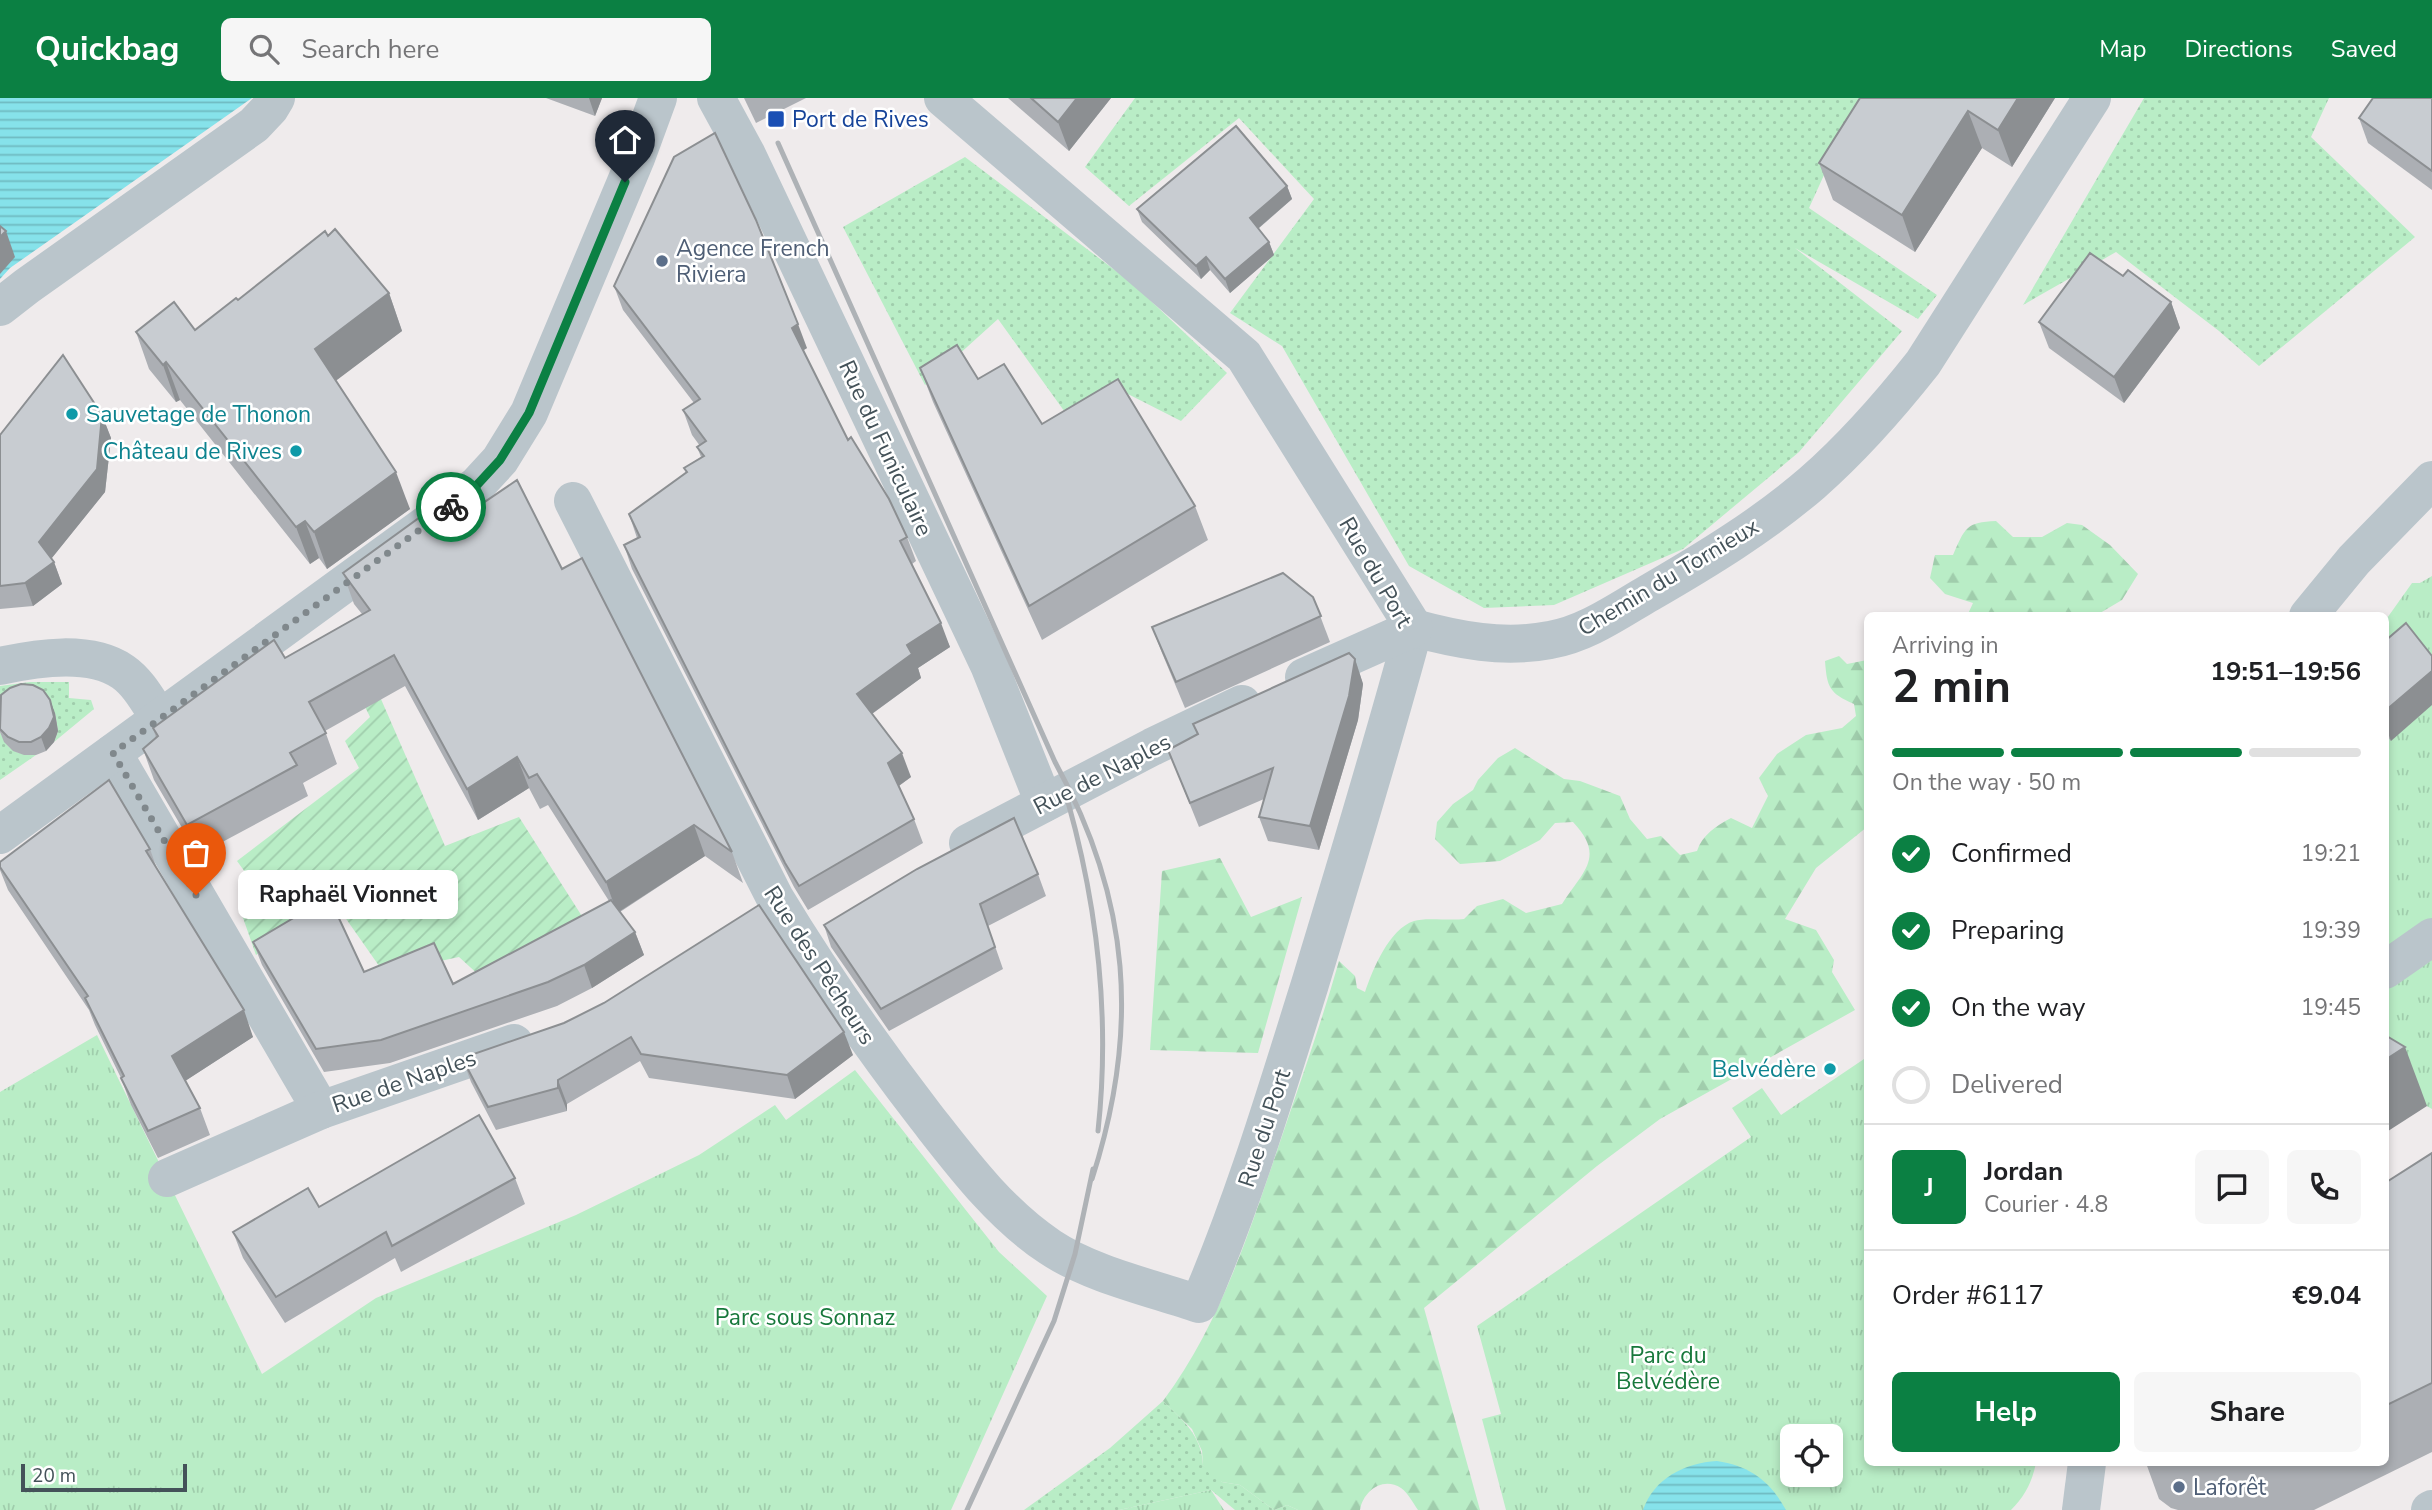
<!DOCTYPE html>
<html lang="en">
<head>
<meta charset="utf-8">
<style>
  body { margin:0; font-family:"Nunito Sans",sans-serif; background:#f6f6f6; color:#202124; height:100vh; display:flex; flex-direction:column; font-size:26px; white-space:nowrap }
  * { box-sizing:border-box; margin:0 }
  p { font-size:23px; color:#757577 }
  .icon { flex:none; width:38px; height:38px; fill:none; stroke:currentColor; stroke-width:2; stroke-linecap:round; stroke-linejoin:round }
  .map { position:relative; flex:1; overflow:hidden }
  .sheet { position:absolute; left:1864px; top:514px; width:525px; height:854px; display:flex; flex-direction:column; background:#fff; border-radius:10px; box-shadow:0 4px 10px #0003 }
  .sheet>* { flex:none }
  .buttons { position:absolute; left:1780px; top:1326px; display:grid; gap:14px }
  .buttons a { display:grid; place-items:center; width:63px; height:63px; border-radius:10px; background:#fff; box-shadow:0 4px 10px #0003; font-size:35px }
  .scale { position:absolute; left:21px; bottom:18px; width:166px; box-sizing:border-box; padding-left:7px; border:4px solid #445259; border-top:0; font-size:19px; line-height:24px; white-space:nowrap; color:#445259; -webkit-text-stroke:5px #fff; paint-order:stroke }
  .pin { position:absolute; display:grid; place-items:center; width:60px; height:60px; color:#fff; margin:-72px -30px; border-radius:50% 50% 50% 0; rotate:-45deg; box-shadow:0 0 7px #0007 }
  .pin .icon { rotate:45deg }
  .courier { position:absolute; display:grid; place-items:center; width:70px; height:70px; margin:-35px; border:5px solid #0b8043; border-radius:50%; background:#fff; color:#222; box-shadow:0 2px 9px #0007 }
  .bubble { position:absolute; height:49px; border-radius:10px; background:#fff; box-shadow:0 4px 10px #0003; font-size:23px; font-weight:700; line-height:49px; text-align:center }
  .overview em { font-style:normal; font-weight:700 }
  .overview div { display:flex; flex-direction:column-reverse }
  .overview { display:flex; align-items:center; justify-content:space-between; height:119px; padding:0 28px }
  h1 { font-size:46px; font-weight:700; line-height:52px }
  .bar { display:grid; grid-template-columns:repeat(4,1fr); gap:10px 7px; align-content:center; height:84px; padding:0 28px }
  .bar i { height:9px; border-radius:5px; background:#e0e0e0 }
  .bar .active { background:#0b8043 }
  .bar p { grid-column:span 4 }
  .line { display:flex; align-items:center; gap:18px; padding:0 28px; border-top:2px solid #e0e0e0 }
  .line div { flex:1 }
  .round { display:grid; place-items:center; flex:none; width:74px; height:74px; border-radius:10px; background:#f6f6f6 }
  ol { padding:0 28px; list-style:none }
  li { display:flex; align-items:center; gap:21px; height:77px }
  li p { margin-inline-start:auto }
  li .icon { padding:7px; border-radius:50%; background:#0b8043; color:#fff; stroke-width:4 }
  li:last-child { color:#757577 }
  li i { width:38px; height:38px; border:4px solid #e0e0e0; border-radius:50% }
  .cta { display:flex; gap:14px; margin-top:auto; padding:14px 28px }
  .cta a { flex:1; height:80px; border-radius:10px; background:#0b8043; color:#fff; font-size:28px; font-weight:700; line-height:80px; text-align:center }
  .cta a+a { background:#f6f6f6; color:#202124 }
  header { display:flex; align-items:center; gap:42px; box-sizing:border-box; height:98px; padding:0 35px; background:#0b8043; color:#fff }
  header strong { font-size:33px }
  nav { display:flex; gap:38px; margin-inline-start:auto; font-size:24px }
  .search { width:490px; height:63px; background:#f6f6f6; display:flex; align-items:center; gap:18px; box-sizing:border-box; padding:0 24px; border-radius:10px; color:#757577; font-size:26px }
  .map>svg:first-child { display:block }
  .grass { fill:url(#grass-dots) }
  .forest { fill:url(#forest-firs) }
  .park { fill:url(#park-tufts); fill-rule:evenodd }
  .garden { fill:url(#garden-furrows) }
  .water { fill:url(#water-rules) }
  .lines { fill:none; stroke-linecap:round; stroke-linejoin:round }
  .minor { stroke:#bac5cb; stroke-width:38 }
  .rail { stroke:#aeb2b6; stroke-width:5 }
  .wall { fill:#acafb4 }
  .shaded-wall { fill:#8c8f92 }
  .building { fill:#c8ccd1; stroke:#8c8f92; stroke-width:2 }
  .done { stroke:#80888c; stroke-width:7; stroke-dasharray:0 12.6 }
  .route { stroke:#0b8043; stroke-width:9 }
  .transit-dot { fill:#1a4fb4; stroke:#fff; stroke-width:2.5 }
  .service-dot { fill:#5c6f8a; stroke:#fff; stroke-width:2.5 }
  .culture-dot { fill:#0f9aa8; stroke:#fff; stroke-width:2.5 }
  .labels { text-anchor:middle; stroke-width:5; stroke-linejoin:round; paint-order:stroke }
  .transit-label { font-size:23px; fill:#164399; stroke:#fff; text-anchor:start }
  .service-label { font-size:23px; fill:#4e5e75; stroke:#fff; text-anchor:start }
  .culture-label { font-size:23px; fill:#0d838f; stroke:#fff; text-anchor:end }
  .street-label { font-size:23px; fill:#445259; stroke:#fff }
  .park-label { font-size:23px; fill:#17783b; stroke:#fff }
</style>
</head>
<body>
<header>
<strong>Quickbag</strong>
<div class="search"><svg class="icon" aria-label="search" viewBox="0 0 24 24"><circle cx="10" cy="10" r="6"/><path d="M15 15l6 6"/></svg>Search here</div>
<nav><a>Map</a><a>Directions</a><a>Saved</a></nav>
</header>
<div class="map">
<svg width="2432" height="1412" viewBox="0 0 2432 1412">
  <defs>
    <pattern id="grass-dots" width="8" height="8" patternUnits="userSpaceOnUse" patternTransform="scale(1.75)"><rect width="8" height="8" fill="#b9edc6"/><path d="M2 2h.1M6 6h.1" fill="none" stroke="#a0cdac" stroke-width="1.8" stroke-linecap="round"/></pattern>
    <pattern id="forest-firs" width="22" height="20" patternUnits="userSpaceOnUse" patternTransform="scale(1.75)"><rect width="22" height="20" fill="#b9edc6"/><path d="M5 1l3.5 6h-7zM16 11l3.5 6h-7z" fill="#a0cdac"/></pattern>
    <pattern id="park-tufts" width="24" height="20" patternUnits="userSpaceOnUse" patternTransform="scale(1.75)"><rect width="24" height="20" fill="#b9edc6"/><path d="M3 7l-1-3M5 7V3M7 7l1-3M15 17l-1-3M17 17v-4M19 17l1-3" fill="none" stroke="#a0cdac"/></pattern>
    <pattern id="garden-furrows" width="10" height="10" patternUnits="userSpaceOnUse" patternTransform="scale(1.75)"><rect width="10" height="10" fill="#b9edc6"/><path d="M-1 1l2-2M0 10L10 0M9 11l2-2" fill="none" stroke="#a0cdac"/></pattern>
    <pattern id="water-rules" width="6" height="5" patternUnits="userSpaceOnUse" patternTransform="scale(1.75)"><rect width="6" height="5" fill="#86e2ea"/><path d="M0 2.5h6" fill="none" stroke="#6fbac1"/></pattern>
  </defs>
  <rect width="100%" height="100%" fill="#efebec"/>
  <g class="grass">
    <path d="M1135,0H1859L1809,110L1937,197L1918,221L1795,150L1902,233L1799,354L1683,451L1554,507L1484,510L1409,468L1282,248L1230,215L1314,101L1239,20L1129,108L1085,69Z"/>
    <path d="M2144,0H2329L2311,39L2415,139L2259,268L2219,233L2116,154L2023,207Z"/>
    <path d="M965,59L1132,185L1227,275L1181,323L1120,292L1067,317L998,221L925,287L843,129Z"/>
    <path d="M30,584H69V600L91,602L94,611L54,644L58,633L55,615L0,627V588Z"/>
    <path d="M0,634C7,652 17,657 36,657L0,682Z"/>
    <path d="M1163,1303C1183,1322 1202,1338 1203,1367L1222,1384L1240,1387L1274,1412L1287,1407L1298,1412H1235L1211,1392L1119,1412H1024L1110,1350Z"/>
  </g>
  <g class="forest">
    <path d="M1996,423L2013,439H2042L2067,425L2082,427L2110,447L2138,476L2122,502L2095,518H1967L1973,505L1945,496L1930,480L1935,457H1953C1965,430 1966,424 1996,423Z"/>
    <path d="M1839,558L1847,566L1867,562V729L1816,770L1785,821L1816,832L1834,862L1832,874L1855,912L1660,1021L1597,1068L1424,1210L1480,1412H1418C1413,1405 1408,1395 1401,1390C1383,1378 1363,1393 1360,1412H1298L1287,1407L1274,1412L1240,1387L1222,1384L1210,1377L1203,1367L1202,1353L1192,1331L1163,1303C1221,1225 1250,1132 1281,1041C1301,982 1322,923 1339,863L1355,878L1357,890L1365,894C1373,871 1389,831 1414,823C1425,819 1450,823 1464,821L1477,808L1503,801L1526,815L1562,806C1583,773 1606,759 1573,724L1555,725L1540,742L1500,763L1460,766L1435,741L1437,724L1453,706L1473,692L1478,682L1498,660L1515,650L1564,681L1580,683L1620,698L1630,721L1647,741L1661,738L1680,757L1697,753C1702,737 1716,728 1731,720L1752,730L1768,698L1759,680L1777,656L1806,637L1842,630L1856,618L1854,606C1829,595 1827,589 1825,563Z"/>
    <path d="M1220,760L1251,819L1302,799L1258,955L1150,952L1162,773Z"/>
  </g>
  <g class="park">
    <path d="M2432,478V1011L2385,984V523L2412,485H2420Z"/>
    <path d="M97,937L262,1276L376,1200L576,1117L699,1057L775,1007L786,1022L855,972L999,1154L1047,1198L951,1412H0V994Z"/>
    <path d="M1867,959V1365H2036C2032,1384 2025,1398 2011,1412H1506L1482,1321L1501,1316L1477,1228L1751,1039L1732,1010L1762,990L1781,1017ZM1792,1339H1830V1377H1792Z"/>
    <path d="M1211,1392L1224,1412H1119Z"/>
  </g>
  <path class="garden" d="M367,569L445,748L519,719L585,823L492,889L459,859L384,875L335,805L256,857L242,817L258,792L237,763L359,670L345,643L370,619L349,576Z"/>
  <g class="water">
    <path d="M0,0H252L10,170L0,181Z"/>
    <path d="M1717,1363C1750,1368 1770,1383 1786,1412H1643C1654,1380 1685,1365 1717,1363Z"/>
  </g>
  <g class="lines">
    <g class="minor">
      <path d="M716,0L746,55L989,567L1044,705"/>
      <path d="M0,209L27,188L254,27L270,10L276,0"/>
      <path d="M573,403L775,800C821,876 872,949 926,1019C962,1065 1000,1116 1050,1149C1090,1176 1152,1190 1199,1206C1244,1102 1276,994 1310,886C1346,767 1382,649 1414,530L1244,258L943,0"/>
      <path d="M2308,518L2354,462L2432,382"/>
      <path d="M1414,530C1458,542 1503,551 1550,542C1586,536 1618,513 1649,495C1706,462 1762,428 1812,385C1853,349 1889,308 1923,265L2092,0"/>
      <path d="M0,568C36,560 90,551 123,574C139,585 149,605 160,621"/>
      <path d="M1304,579L1414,530"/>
      <path d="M113,655L321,1012L514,945"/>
      <path d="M0,737L450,409L477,387L500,362L529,315L636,60L658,0"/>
      <path d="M968,745L1152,649L1242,606"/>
      <path d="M2385,872L2432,839"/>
      <path d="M167,1080L321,1012"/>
      <path d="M2081,1412L2087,1365"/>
      <path d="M2430,1412L2432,1411"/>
    </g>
    <g class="rail">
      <path d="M778,45L1055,664C1131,802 1140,932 1092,1081"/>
      <path d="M1068,704C1098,811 1110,922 1098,1033"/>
      <path d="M967,1412L1054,1223L1075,1156L1093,1071"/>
    </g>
  </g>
  <g class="wall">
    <path d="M546,0H602L595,18Z"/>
    <path d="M744,0H806L756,25Z"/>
    <path d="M1008,0H1111L1069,53Z"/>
    <path d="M1860,0H2055L2012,69L1982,50L1915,154L1833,102L1819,65Z"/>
    <path d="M2432,0V92L2368,45L2359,20Z"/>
    <path d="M1287,88L1292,101L1258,131L1269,144L1274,157L1230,195L1210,172L1201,181L1142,124L1137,111Z"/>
    <path d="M328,138L389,195L402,233L336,282L410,411L327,471L319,460L310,466L180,302L176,304L149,271L136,234L195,232Z"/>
    <path d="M2123,178L2171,204L2180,230L2124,305L2049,250L2039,224Z"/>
    <path d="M614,188L807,250L803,252L848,342L907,439L916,463L912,466L950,549L918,570L921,580L872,616L911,679L899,688L914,721L923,745L808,812L794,789L632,471L624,447L637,440L629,416L686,375L684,370L701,359L697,349L700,348L692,337L683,312L694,305L623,212Z"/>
    <path d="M920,270L978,281L1042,326L1195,408L1208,442L1042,542L933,304Z"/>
    <path d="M102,317L111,340L105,394L51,461L54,464L62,486L33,508L0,511V337Z"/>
    <path d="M436,437L562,471L732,754L743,785L705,758L620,814L635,834L644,857L592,890L557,908L390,965L324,974L262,867L253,844L364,874L453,886L609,803L548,707L540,711L529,690L478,722L405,588L325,633L337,666L303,685L308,698L198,757L154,682L143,651L156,640L153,630L285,560L362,516L354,506L343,475Z"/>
    <path d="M1313,499L1330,544L1185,610L1162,555L1152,529Z"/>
    <path d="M2385,543L2391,643L2385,636Z"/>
    <path d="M1355,561L1363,586L1358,622L1319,752L1268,743L1259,719L1264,701L1199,729L1168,652L1197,636L1193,626Z"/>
    <path d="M0,599L55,615L58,633L54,644L46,653L36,657H24L13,653L4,644L0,634Z"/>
    <path d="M150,751L157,771L253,939L185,983L200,1010L210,1037L158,1060L131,1007L121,980L95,927L89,912L8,792L0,772V764Z"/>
    <path d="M1038,776L1046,798L988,828L1003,871L889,933L831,849L824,827Z"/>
    <path d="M564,925L853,957L795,1001L649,980L640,963L567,1006V1013L496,1032L471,984L462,960Z"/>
    <path d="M2432,1055V1354L2314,1412H2178L2171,1410L2159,1401L2146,1365H2385V1085Z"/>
    <path d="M515,1080L525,1106L401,1174L395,1160L285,1225L243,1160L233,1134L319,1109Z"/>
  </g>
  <g class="shaded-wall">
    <path d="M589,0H602L595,18Z"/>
    <path d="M1077,0H1111L1069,53L1058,24Z"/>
    <path d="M2018,0H2055L2012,69L1998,32Z"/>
    <path d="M1968,13L1982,50L1915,154L1902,117Z"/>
    <path d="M1287,88L1292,101L1254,134L1250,120Z"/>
    <path d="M6,133L15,159L0,176V139Z"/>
    <path d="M1269,144L1274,157L1230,195L1225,181Z"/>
    <path d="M1206,159L1210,172L1201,181L1196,168Z"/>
    <path d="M389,195L402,233L329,288L315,251Z"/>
    <path d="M2171,204L2180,230L2124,305L2114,279Z"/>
    <path d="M798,226L807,250L801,254L792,230Z"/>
    <path d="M166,264L180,302L176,304L163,267Z"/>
    <path d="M102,317L111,340L105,394L47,466L39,444Z"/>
    <path d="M396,374L410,411L327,471L314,434Z"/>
    <path d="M305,423L319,460L310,466L296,429Z"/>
    <path d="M54,464L62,486L33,508L25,485Z"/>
    <path d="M941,525L950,549L918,570L921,580L866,620L857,596L907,547Z"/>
    <path d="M1355,561L1363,586L1358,622L1319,752L1310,728Z"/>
    <path d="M2432,573V607L2391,643L2385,627V613Z"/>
    <path d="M50,602L55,615L58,633L54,644L46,653L41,639Z"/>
    <path d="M902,655L911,679L897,689L888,665Z"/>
    <path d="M517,659L529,690L478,722L467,691Z"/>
    <path d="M694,727L705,758L617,815L606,784Z"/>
    <path d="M635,834L644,857L592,890L584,867Z"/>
    <path d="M244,912L253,939L182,985L172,958Z"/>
    <path d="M844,934L853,957L795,1001L787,977Z"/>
    <path d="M2405,949L2427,1008L2385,1035V962Z"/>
    <path d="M558,982L567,1006V1013L558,990Z"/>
  </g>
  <g class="building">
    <path d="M1031,0H1077L1058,24Z"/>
    <path d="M1860,0H2018L1998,32L1968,13L1902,117L1819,65Z"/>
    <path d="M2373,0H2432V73L2359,20Z"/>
    <path d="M1236,28L1287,88L1250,120L1269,144L1225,181L1206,159L1196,168L1137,111Z"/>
    <path d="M715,35L756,122L798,226L792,230L848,342L851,339L889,401L907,439L900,443L941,525L907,547L912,556L857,596L902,655L888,665L914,721L799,788L785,765L624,447L640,439L629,416L687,374L684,370L704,358L697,349L706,343L683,312L700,301L614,188L674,59Z"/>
    <path d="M0,128L6,133L0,139Z"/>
    <path d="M335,131L389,195L315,251L396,374L314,434L305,423L296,429L166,264L163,267L136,234L174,204L195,232L236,200L238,202L325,133L328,138Z"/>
    <path d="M2090,155L2123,178L2128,172L2171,204L2114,279L2039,224Z"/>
    <path d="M957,247L978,281L1004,266L1042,326L1118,281L1195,408L1029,508L920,270Z"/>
    <path d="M63,257L102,317L97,371L39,444L54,464L25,485L0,488V337Z"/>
    <path d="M517,382L562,471L582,460L732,754L694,727L606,784L537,676L529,680L517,659L467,691L394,557L309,604L326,635L290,655L297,667L187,727L143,651L158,638L153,630L274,542L285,560L370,512L343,475L423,417L436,437Z"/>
    <path d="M1283,475L1313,499L1321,518L1176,584L1152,529Z"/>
    <path d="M2406,525L2432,558V573L2385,613V543Z"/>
    <path d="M1349,555L1355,561L1349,598L1310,728L1259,719L1273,670L1190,705L1168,652L1198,636L1193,626Z"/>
    <path d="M21,586L33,587L43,592L50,602L54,619L49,630L41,639L31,644H19L8,639L0,631L1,597L10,590Z"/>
    <path d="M109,682L150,751L146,753L244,912L172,958L200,1010L148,1033L121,980L124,978L85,900L88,898L0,769V764Z"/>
    <path d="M1014,720L1038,776L980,806L995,849L881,911L824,827L917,771Z"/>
    <path d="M329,799L364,874L434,845L453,886L611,802L635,834L584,867L548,884L381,942L316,951L253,844Z"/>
    <path d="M759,807L844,934L787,977L641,956L631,939L558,982V990L488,1009L462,960L564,925L604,905Z"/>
    <path d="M2385,937L2405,949L2385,962Z"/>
    <path d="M479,1017L515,1080L392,1148L386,1134L276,1199L233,1134L308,1090L319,1109Z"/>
    <path d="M2432,1055V1285L2385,1308V1085Z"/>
    <path d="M2225,1365H2258L2235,1367Z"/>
  </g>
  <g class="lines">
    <path class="done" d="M196,797L113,655L451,409"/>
    <path class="route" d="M451,409L477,387L500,362L529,315L625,84"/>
  </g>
  <rect class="transit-dot" x="767" y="12" width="18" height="18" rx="3.5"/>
  <g class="service-dot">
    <circle cx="662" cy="163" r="7"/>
    <circle cx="2179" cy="1389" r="7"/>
  </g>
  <g class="culture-dot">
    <circle cx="72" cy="316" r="7"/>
    <circle cx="296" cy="353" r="7"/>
    <circle cx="1830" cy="971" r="7"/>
  </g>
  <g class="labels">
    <g class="transit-label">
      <text x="792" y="29">Port de Rives</text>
    </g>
    <g class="service-label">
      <text x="676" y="158">Agence French<tspan x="676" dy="26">Riviera</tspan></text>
      <text x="2193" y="1397">Laforêt</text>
    </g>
    <g class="culture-label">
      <text x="86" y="324" text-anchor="start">Sauvetage de Thonon</text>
      <text x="282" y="361">Château de Rives</text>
      <text x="1816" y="979">Belvédère</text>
    </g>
    <g class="street-label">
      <text transform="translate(886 350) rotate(65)" y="8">Rue du Funiculaire</text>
      <text transform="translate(1376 474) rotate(60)" y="8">Rue du Port</text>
      <text transform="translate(1668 479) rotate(-31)" y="8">Chemin du Tornieux</text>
      <text transform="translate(1102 676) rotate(-27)" y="8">Rue de Naples</text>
      <text transform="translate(820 867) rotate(57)" y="8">Rue des Pêcheurs</text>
      <text transform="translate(404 983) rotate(-19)" y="8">Rue de Naples</text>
      <text transform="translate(1264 1030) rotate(-72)" y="8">Rue du Port</text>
    </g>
    <g class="park-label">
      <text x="805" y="1227">Parc sous Sonnaz</text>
      <text x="1668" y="1265">Parc du<tspan x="1668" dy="26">Belvédère</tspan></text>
    </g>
  </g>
</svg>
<div class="buttons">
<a><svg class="icon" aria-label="locate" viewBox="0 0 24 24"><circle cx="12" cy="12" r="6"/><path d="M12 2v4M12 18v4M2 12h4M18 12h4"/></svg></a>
</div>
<div class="scale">20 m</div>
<div class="pin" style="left:196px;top:797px;background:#ea580c"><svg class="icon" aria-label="bag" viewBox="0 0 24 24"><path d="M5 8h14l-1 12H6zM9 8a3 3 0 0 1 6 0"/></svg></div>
<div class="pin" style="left:625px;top:84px;background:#1f2937"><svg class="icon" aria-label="home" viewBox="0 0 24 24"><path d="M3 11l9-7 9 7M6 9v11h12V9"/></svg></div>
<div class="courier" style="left:451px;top:409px"><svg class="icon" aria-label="bike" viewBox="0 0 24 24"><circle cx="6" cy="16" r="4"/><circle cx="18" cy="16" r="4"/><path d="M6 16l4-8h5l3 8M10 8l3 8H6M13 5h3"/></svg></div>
<div class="bubble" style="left:238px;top:772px;width:220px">Raphaël Vionnet</div>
<section class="sheet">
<div class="overview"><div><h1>2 min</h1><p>Arriving in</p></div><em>19:51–19:56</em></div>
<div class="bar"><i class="active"></i><i class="active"></i><i class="active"></i><i></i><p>On the way · 50 m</p></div>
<ol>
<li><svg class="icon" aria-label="check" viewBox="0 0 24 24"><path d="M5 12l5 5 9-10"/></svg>Confirmed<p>19:21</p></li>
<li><svg class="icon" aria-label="check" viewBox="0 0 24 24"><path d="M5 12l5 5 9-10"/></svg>Preparing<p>19:39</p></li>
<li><svg class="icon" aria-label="check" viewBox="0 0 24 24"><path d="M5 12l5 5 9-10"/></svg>On the way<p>19:45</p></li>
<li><i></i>Delivered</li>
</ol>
<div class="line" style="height:126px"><b class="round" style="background:#0b8043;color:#fff">J</b><div><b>Jordan</b><p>Courier · 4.8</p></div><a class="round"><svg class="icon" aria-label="chat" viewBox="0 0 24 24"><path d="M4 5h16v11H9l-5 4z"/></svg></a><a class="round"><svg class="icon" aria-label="phone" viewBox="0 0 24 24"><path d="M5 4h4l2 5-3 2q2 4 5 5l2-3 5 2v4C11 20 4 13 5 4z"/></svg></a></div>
<div class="line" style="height:91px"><div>Order #6117</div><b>€9.04</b></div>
<div class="cta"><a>Help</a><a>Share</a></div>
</section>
</div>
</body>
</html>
